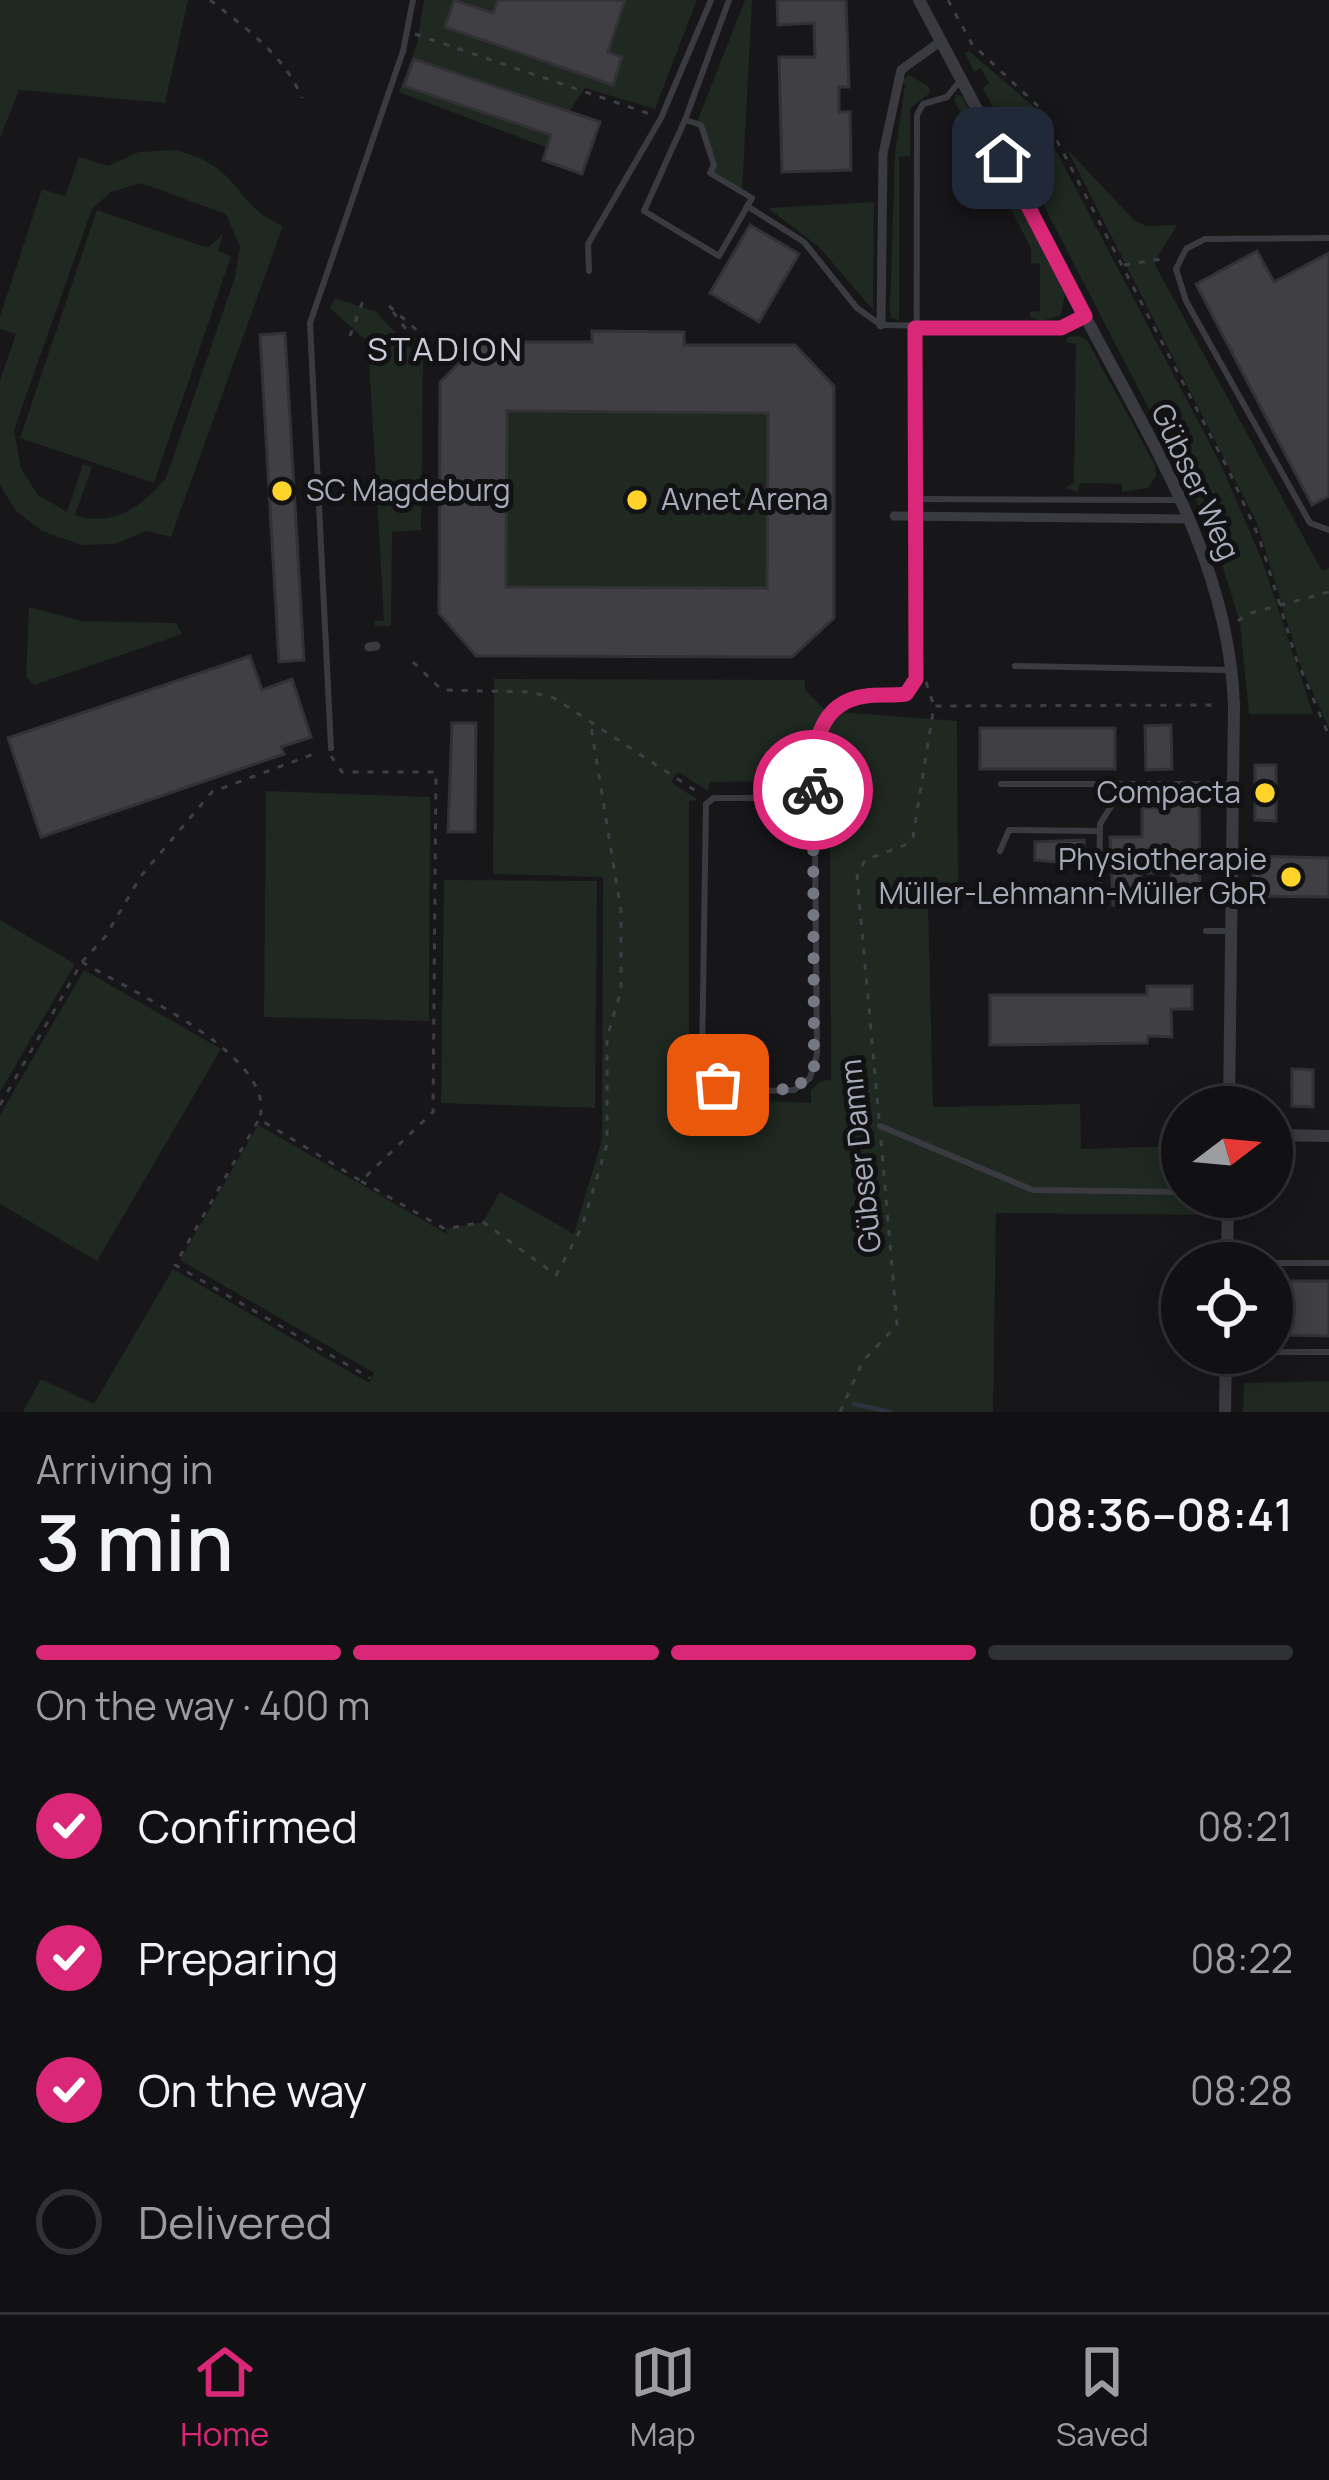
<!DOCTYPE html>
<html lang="en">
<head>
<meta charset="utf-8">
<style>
  body { margin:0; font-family:Manrope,sans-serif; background:#1e1f22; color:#f1f3f6; height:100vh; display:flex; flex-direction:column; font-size:45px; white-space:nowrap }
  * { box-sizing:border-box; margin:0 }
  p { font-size:39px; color:#9c9da0 }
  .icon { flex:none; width:66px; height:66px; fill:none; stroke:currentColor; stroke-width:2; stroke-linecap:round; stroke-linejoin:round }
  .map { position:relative; height:1412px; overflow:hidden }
  .drawer { display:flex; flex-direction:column; background:#111114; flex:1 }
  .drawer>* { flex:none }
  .needle { width:78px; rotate:74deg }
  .tools { position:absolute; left:1161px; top:1086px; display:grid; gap:24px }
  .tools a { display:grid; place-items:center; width:132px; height:132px; border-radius:50%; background:#111114; box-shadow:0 6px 30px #0003,0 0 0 3px #303134; font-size:60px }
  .pin { position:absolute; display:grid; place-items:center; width:102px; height:102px; color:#fff; margin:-51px; border-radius:24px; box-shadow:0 6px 18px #0006 }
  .courier { position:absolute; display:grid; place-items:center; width:120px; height:120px; margin:-60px; border:9px solid #db2777; border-radius:50%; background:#fff; color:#222; box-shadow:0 3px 15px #0007 }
  .head em { font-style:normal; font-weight:600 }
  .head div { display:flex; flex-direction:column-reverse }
  .head { display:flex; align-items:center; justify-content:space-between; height:204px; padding:0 36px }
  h1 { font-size:78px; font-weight:600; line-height:90px }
  .bar { display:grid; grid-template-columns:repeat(4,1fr); gap:18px 12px; align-content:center; height:144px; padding:0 36px }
  .bar i { height:15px; border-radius:9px; background:#303134 }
  .bar .selected { background:#db2777 }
  .bar p { grid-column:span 4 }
  ol { padding:0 36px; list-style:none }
  li { display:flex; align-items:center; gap:36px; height:132px }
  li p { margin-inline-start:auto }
  li .icon { padding:12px; border-radius:50%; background:#db2777; color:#fff; stroke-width:4 }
  li:last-child { color:#9c9da0 }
  li i { width:66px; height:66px; border:6px solid #303134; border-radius:50% }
  .tab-bar { display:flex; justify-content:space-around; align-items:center; height:168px; border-top:3px solid #303134; background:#111114; font-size:33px; color:#9c9da0 }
  .tab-bar a { display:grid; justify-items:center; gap:6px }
  .tab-bar .selected { color:#db2777 }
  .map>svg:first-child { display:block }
  .green { fill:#1f2821; fill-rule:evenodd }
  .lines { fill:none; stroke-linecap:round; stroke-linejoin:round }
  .stream { stroke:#2c343f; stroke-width:4.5 }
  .building { fill:#3f3f44; stroke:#323136; stroke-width:3; fill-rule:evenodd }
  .path { stroke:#3e3f46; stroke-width:3; stroke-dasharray:6 9; stroke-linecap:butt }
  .service { stroke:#3a3a41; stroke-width:6 }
  .pedestrian { stroke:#3a3a41; stroke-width:9 }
  .minor { stroke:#3a3a41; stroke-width:12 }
  .done { stroke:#757882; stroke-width:12; stroke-dasharray:0 21.6 }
  .route { stroke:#db2777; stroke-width:15 }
  .poi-dot { fill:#ffd32a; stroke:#121215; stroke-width:4.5 }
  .labels { text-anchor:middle; stroke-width:10; stroke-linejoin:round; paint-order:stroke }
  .street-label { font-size:30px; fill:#a8acba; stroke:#121215 }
  .poi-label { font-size:30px; fill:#a8acba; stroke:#121215; text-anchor:start }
  .neighbourhood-label { font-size:33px; letter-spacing:3px; fill:#cacbd6; stroke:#121215 }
</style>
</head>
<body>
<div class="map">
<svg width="1329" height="1412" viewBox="0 0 1329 1412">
  <rect width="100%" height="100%" fill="#17171a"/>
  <g class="green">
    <path d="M0,0H188L165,103L19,90L0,138Z"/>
    <path d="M424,0H697L655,109L585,88L545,147L399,92L417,44Z"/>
    <path d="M745,0H752L742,193L710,173L714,165L697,122Z"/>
    <path d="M969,51L1032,105L1221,465L1262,560L1313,714H1249L1240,623L1212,531L983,88L989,83L981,68L974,72L965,53Z"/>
    <path d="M909,75L929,87L930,93L910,108V156L899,157V320L891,318L890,307L895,155L905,85L900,82Z"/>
    <path d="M956,95L962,96L1065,294L1061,315L1041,321L1030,317V312L1040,311V264L1031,263V248L954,100Z"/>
    <path d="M1067,149L1134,220L1147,226L1177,225L1154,263L1322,571L1329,568V728L1301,667L1257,523Z"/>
    <path d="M173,150C242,164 232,205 283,226L171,537L146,531L115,544L82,545L42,531L16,511L0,485V381L16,334L0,329V316L42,189L65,196L79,157L108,166L139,152ZM141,183L226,214L240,247L235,277L166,478C143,506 112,528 75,515L92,467L83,464L67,512L38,495L21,469L14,430L92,209L111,192Z"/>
    <path d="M874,202L873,310L819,247L768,208Z"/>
    <path d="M97,210L208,248L223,234L218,251L231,256L154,483L20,438Z"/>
    <path d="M335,298L376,312L423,361L421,530L392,532L391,626H375V621L384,620L368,342L330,308Z"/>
    <path d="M592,331L684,332L685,345H795L834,386V618L792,657L476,656L439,613L440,382L480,342H591Z"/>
    <path d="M1078,336L1087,340L1155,465L1156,476L1148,488L1122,492V484L1080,483L1078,492L1065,488L1074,483L1076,344L1066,342L1068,337Z"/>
    <path d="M29,607L82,621L176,623L182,634L34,685L26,676Z"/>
    <path d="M494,679L805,680V690L826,711L957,721L958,906H928L933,1107L1080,1104L1081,1149L1178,1146L1182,1197H1216L1217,1215L996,1213L993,1412H23L41,1379L94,1404L173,1269L369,1383L374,1373L180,1260L258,1125L449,1235L445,1229L483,1222L500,1192L574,1234L602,1139L603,877L493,874ZM678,772L708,791L710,782L796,781L797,791L806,781H820V800L830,801L831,1080L821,1081L811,1090V1103L710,1099L708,1090L689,1080V801L698,800L671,782Z"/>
    <path d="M266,791L430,797L429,1021L264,1017Z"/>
    <path d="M444,880L597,881L595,1108L441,1103Z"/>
    <path d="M0,920L75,964L0,1092Z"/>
    <path d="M84,970L221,1049L97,1261L0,1204V1115Z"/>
    <path d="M1329,1381V1412H1243L1244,1383Z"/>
  </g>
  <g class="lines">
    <path class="stream" d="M854,1404L890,1412"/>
  </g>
  <g class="building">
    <path d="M454,0L493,13L498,0H625L608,52L622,57L613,85L445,27Z"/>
    <path d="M777,0H846L849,87H839V112H850L851,170L782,172L779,57H815L814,23L778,25Z"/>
    <path d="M414,59L600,122L582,174L543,160L551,135L404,86Z"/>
    <path d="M750,225L799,254L759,322L710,293Z"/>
    <path d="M1257,251L1274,282L1329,253V496L1312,505L1196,284Z"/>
    <path d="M592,331L684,332V345H795L834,386V618L792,657L476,656L439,613L440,382L480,342H592ZM507,411L768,413L767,588L506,587Z"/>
    <path d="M285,333L304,660L279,662L260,335Z"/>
    <path d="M250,656L262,690L292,679L311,737L281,747L284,754L41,837L8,738Z"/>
    <path d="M452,723H476L475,832H448Z"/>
    <path d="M1171,725L1172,769L1146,770L1145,726Z"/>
    <rect x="980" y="728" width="135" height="41"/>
    <path d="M1255,765H1276V821L1255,820Z"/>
    <path d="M1170,800H1199L1200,889H1171V873H1141L1140,906L1113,905L1110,837H1142V808H1170Z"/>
    <path d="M1084,840V865L1035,860V842Z"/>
    <path d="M1254,856L1329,858V897L1253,896Z"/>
    <path d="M1147,986H1192V1009H1171L1172,1037L1148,1036L1147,1043L990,1045V995H1147Z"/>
    <path d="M1292,1069L1313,1070V1107L1292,1106Z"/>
    <path d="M1282,1281H1329V1336L1282,1335Z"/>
  </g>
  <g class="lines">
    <g class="path">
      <path d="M210,0C247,29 284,55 302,98"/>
      <path d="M948,0L972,44L1040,108L1229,471L1259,537L1296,658L1329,736"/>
      <path d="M415,34L650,114"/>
      <path d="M1124,265L1167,258"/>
      <path d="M389,306L426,338"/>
      <path d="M393,312L418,345"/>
      <path d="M350,336L364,298"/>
      <path d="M1238,621L1247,614L1329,592"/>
      <path d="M413,662L442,690L530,692L554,698L702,795"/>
      <path d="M926,682L934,706"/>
      <path d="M331,756L342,772H436L433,1112L361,1181L259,1119L175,1265L370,1378"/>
      <path d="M82,962L105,937L141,876L212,792L319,752"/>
      <path d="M0,1105L82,962C128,990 276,1055 260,1117"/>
      <path d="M879,1119L857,876L865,860L905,845L913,837L934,706L1220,705"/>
      <path d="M361,1181L445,1229L483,1222L556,1275L582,1227L607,1144V1038L621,990V911L590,720"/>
      <path d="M840,1412L863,1361L897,1325L881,1140"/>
    </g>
    <g class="service">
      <path d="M685,120L701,125L714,165L710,173L752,198L719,256L644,211Z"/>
      <path d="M685,120L729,0"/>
      <path d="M747,206L804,242L857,308L881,325L1061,328L1082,317"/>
      <path d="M1329,238L1205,239L1186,249L1176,269L1186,301L1310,523L1329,530"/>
      <path d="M589,271L588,244L661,118L711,0"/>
      <path d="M915,499L1178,500"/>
      <path d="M1015,666L1229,670"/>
      <path d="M331,748L310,323L403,51L413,0"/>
      <path d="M1001,784H1125"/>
      <path d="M813,798H714L706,804L702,1059C713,1099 760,1090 794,1090L810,1078L817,1054L814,745C831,692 862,701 906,694L916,679L917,115L923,104L947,97L959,82"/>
      <path d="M1000,851L1009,830L1099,831"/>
      <path d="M1099,893L1100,824L1125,784H1230"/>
      <path d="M1206,931H1228"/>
      <path d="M880,1126L1033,1190L1182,1192"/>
      <path d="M1272,1263H1329"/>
      <path d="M1272,1352H1329"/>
    </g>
    <g class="pedestrian">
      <path d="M881,325L883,154L901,70L941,41"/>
      <path d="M894,516L1190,519"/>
      <path d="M369,647L376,646"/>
    </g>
    <g class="minor">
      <path d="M919,0C975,105 1030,210 1085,316C1150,440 1229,561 1234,705L1229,1107"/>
      <path d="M1272,1135L1329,1136"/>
      <path d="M1227,1263L1228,1197"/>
      <path d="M1225,1412L1226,1353"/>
    </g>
  </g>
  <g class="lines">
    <path class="done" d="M718,1085L795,1090L814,1068L813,790"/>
    <path class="route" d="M813,790C812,752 816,702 866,696C879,694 892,696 906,694L916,679L915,328H1061L1085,316L1003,158"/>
  </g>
  <g class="poi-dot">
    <circle cx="282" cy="491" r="12"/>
    <circle cx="637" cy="500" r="12"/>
    <circle cx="1265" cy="793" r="12"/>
    <circle cx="1291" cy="877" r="12"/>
  </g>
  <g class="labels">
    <g class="street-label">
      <text transform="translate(1195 482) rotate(65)" y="10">Gübser Weg</text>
      <text transform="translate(861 1156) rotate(-96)" y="10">Gübser Damm</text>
    </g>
    <g class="poi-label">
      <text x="306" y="501">SC Magdeburg</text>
      <text x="661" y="510">Avnet Arena</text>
      <text x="1241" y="803" text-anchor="end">Compacta</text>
      <text x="1267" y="870" text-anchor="end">Physiotherapie<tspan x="1267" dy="34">Müller-Lehmann-Müller GbR</tspan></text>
    </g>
    <g class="neighbourhood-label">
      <text x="446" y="361">STADION</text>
    </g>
  </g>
</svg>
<div class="tools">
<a><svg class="needle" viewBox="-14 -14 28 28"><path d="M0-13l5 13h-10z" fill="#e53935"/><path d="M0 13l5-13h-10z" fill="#9c9da0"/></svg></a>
<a><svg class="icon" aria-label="locate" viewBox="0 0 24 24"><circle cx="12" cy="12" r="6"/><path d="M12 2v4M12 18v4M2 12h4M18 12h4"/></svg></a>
</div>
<div class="pin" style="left:718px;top:1085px;background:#ea580c"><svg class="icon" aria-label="bag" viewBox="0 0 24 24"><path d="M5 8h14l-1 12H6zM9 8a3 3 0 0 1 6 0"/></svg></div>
<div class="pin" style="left:1003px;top:158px;background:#1f2937"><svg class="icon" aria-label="home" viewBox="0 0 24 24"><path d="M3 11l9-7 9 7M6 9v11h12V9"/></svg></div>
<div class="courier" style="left:813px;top:790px"><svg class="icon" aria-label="bike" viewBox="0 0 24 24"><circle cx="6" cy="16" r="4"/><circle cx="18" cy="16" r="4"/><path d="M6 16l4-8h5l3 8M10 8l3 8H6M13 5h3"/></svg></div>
</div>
<section class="drawer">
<div class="head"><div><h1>3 min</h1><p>Arriving in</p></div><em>08:36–08:41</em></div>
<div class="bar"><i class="selected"></i><i class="selected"></i><i class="selected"></i><i></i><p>On the way · 400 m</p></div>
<ol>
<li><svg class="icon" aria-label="check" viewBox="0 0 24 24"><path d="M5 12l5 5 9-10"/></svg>Confirmed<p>08:21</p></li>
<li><svg class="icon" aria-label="check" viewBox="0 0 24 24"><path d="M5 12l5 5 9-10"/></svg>Preparing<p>08:22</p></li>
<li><svg class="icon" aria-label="check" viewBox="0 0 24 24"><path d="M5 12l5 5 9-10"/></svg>On the way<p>08:28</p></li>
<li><i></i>Delivered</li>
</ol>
</section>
<nav class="tab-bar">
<a class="selected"><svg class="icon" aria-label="home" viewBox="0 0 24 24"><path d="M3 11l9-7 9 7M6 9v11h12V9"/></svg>Home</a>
<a><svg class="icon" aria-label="map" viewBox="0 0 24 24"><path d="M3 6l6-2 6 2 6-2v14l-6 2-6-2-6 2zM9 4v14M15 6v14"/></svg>Map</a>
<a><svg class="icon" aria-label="saved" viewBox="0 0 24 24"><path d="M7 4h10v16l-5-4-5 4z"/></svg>Saved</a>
</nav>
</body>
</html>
